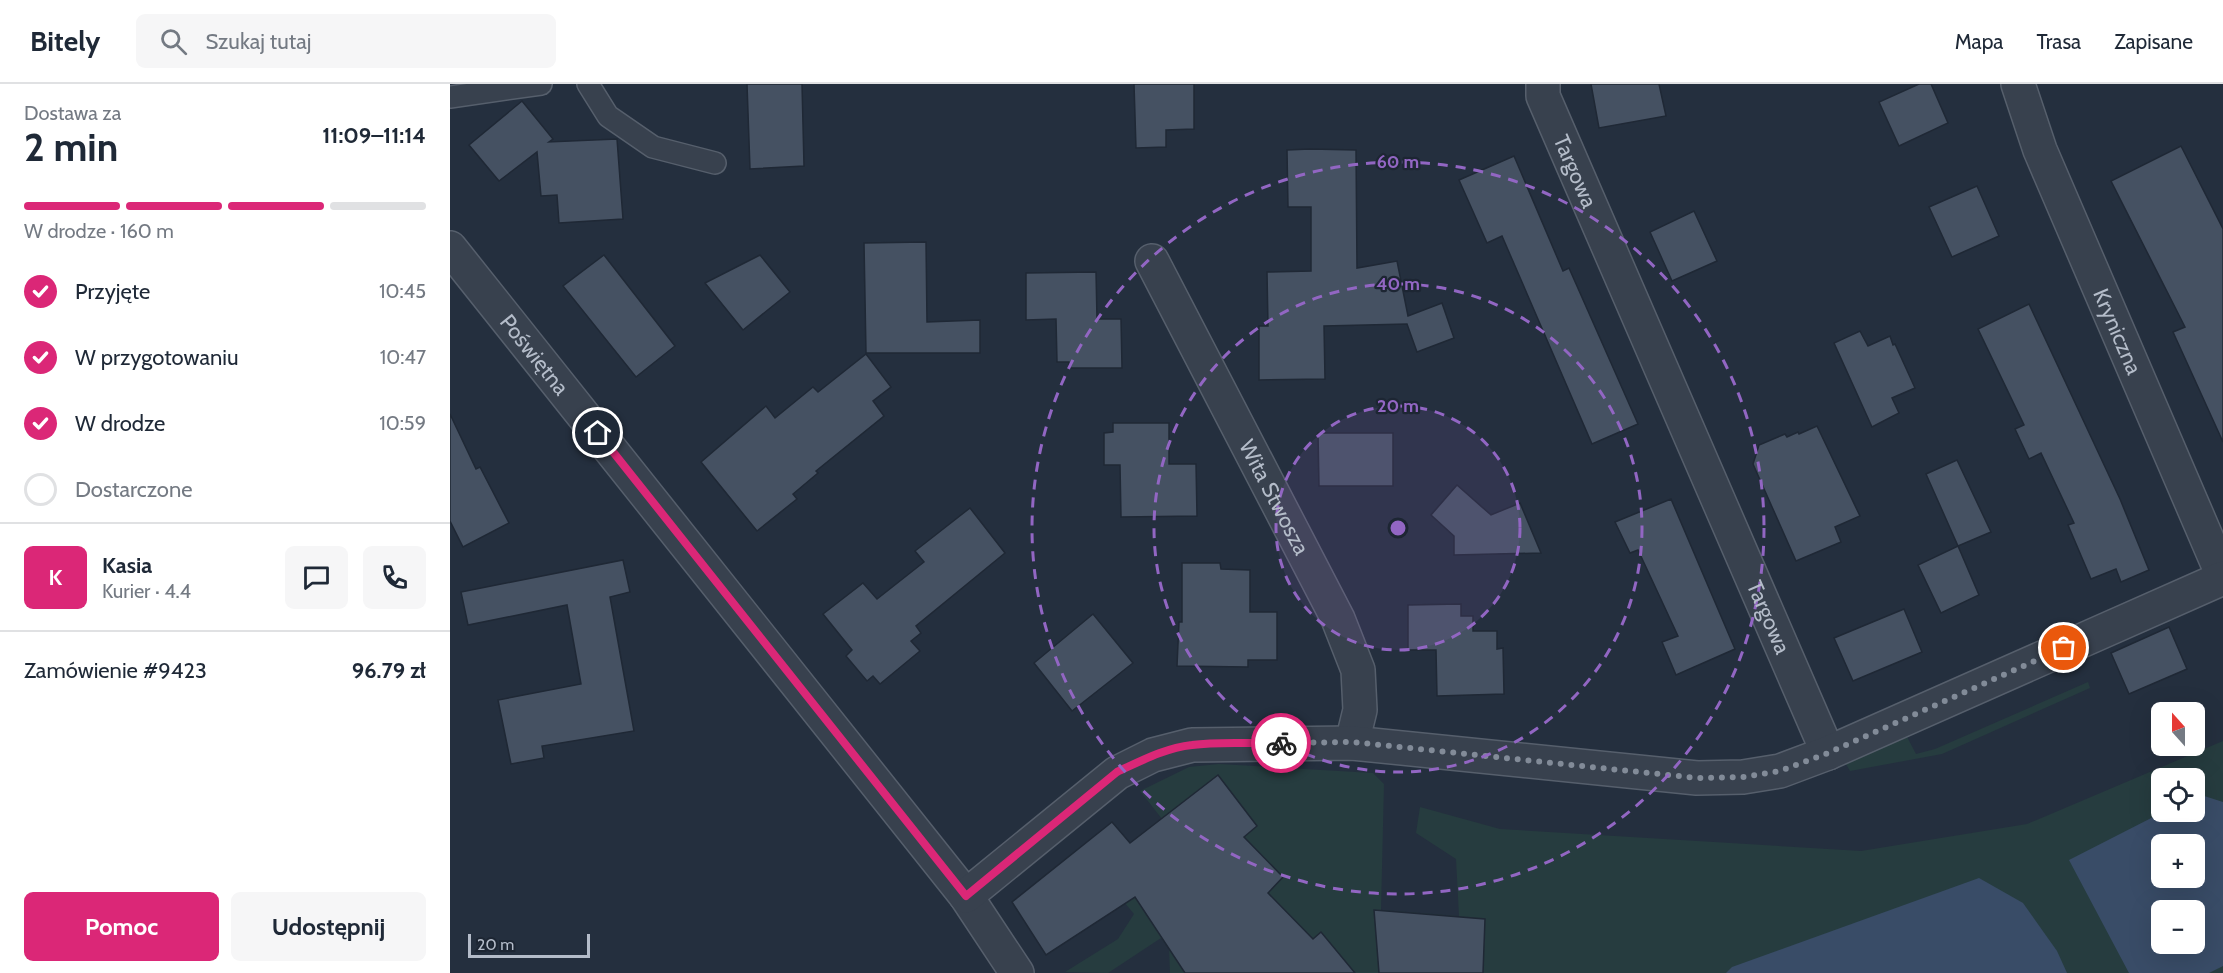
<!DOCTYPE html>
<html lang="pl">
<head>
<meta charset="utf-8">
<style>
  body { margin:0; font-family:Cabin,sans-serif; background:#f6f6f7; color:#1f2937; height:100vh; display:flex; flex-direction:column; font-size:22px; white-space:nowrap }
  * { box-sizing:border-box; margin:0 }
  p { font-size:20px; color:#747a83 }
  .icon { flex:none; width:33px; height:33px; fill:none; stroke:currentColor; stroke-width:2; stroke-linecap:round; stroke-linejoin:round }
  .map { position:relative; flex:1; overflow:hidden }
  .details { display:flex; flex-direction:column; background:#fff; width:450px }
  .details>* { flex:none }
  .needle { width:39px; rotate:339deg }
  .tools { position:absolute; left:1701px; top:618px; display:grid; gap:12px }
  .tools a { display:grid; place-items:center; width:54px; height:54px; border-radius:9px; background:#fff; box-shadow:0 6px 24px #0002; font-size:30px }
  .scale { position:absolute; left:18px; bottom:15px; width:122px; box-sizing:border-box; padding-left:6px; border:3px solid #b4bcc9; border-top:0; font-size:16px; line-height:21px; white-space:nowrap; color:#b4bcc9; -webkit-text-stroke:4px #1d2633; paint-order:stroke }
  .pin { position:absolute; display:grid; place-items:center; width:51px; height:51px; color:#fff; margin:-26px; border:3px solid #fff; border-radius:50%; box-shadow:0 2px 6px #0007 }
  .courier { position:absolute; display:grid; place-items:center; width:60px; height:60px; margin:-30px; border:4px solid #db2777; border-radius:50%; background:#fff; color:#222; box-shadow:0 2px 8px #0007 }
  .headline em { font-style:normal; font-weight:700 }
  .headline div { display:flex; flex-direction:column-reverse }
  .headline { display:flex; align-items:center; justify-content:space-between; height:102px; padding:0 24px }
  h1 { font-size:39px; font-weight:700; line-height:45px }
  .bar { display:grid; grid-template-columns:repeat(4,1fr); gap:9px 6px; align-content:center; height:72px; padding:0 24px }
  .bar i { height:8px; border-radius:4px; background:#e0e1e3 }
  .bar .selected { background:#db2777 }
  .bar p { grid-column:span 4 }
  .line { display:flex; align-items:center; gap:15px; padding:0 24px; border-top:2px solid #e0e1e3 }
  .line div { flex:1 }
  .round { display:grid; place-items:center; flex:none; width:63px; height:63px; border-radius:9px; background:#f6f6f7 }
  ol { padding:0 24px; list-style:none }
  li { display:flex; align-items:center; gap:18px; height:66px }
  li p { margin-inline-start:auto }
  li .icon { padding:6px; border-radius:50%; background:#db2777; color:#fff; stroke-width:4 }
  li:last-child { color:#747a83 }
  li i { width:33px; height:33px; border:3px solid #e0e1e3; border-radius:50% }
  .cta { display:flex; gap:12px; margin-top:auto; padding:12px 24px }
  .cta a { flex:1; height:69px; border-radius:9px; background:#db2777; color:#fff; font-size:24px; font-weight:700; line-height:69px; text-align:center }
  .cta a+a { background:#f6f6f7; color:#1f2937 }
  header { display:flex; align-items:center; gap:36px; box-sizing:border-box; height:84px; padding:0 30px; background:#fff; border-bottom:2px solid #e0e1e3 }
  header strong { font-size:28px }
  nav { display:flex; gap:33px; margin-inline-start:auto; font-size:21px }
  .search { width:420px; height:54px; background:#f6f6f7; display:flex; align-items:center; gap:15px; box-sizing:border-box; padding:0 21px; border-radius:9px; color:#747a83; font-size:22px }
  main { display:flex; flex:1; min-height:0 }
  .map>svg:first-child { display:block }
  .green { fill:#263c3f; fill-rule:evenodd }
  .water { fill:#394c67; fill-rule:evenodd }
  .building { fill:#455162; stroke:#1f2835; stroke-width:1.5 }
  .lines { fill:none; stroke-linecap:round; stroke-linejoin:round }
  .lane-casing { stroke:#565f6c; stroke-width:24 }
  .street-casing { stroke:#565f6c; stroke-width:36 }
  .lane { stroke:#38414e; stroke-width:21 }
  .street { stroke:#38414e; stroke-width:33 }
  .done { stroke:#828b98; stroke-width:6; stroke-dasharray:0 10.8 }
  .route { stroke:#db2777; stroke-width:8 }
  .ring { fill:none; stroke:#9266c3; stroke-width:3; stroke-dasharray:10 8 }
  .labels { text-anchor:middle; stroke-width:4.5; stroke-linejoin:round; paint-order:stroke }
  .street-label { font-size:22px; fill:#b4bcc9; stroke:#1d2633 }
  .centre { fill:#9266c3; stroke:#1d2633; stroke-width:3 }
  .ring-label { font-size:18px; text-anchor:middle; font-weight:bold; fill:#9266c3; stroke:#1d2633; stroke-width:4.5; stroke-linejoin:round; paint-order:stroke }
</style>
</head>
<body>
<header>
<strong>Bitely</strong>
<div class="search"><svg class="icon" aria-label="search" viewBox="0 0 24 24"><circle cx="10" cy="10" r="6"/><path d="M15 15l6 6"/></svg>Szukaj tutaj</div>
<nav><a>Mapa</a><a>Trasa</a><a>Zapisane</a></nav>
</header>
<main>
<section class="details">
<div class="headline"><div><h1>2 min</h1><p>Dostawa za</p></div><em>11:09–11:14</em></div>
<div class="bar"><i class="selected"></i><i class="selected"></i><i class="selected"></i><i></i><p>W drodze · 160 m</p></div>
<ol>
<li><svg class="icon" aria-label="check" viewBox="0 0 24 24"><path d="M5 12l5 5 9-10"/></svg>Przyjęte<p>10:45</p></li>
<li><svg class="icon" aria-label="check" viewBox="0 0 24 24"><path d="M5 12l5 5 9-10"/></svg>W przygotowaniu<p>10:47</p></li>
<li><svg class="icon" aria-label="check" viewBox="0 0 24 24"><path d="M5 12l5 5 9-10"/></svg>W drodze<p>10:59</p></li>
<li><i></i>Dostarczone</li>
</ol>
<div class="line" style="height:108px"><b class="round" style="background:#db2777;color:#fff">K</b><div><b>Kasia</b><p>Kurier · 4.4</p></div><a class="round"><svg class="icon" aria-label="chat" viewBox="0 0 24 24"><path d="M4 5h16v11H9l-5 4z"/></svg></a><a class="round"><svg class="icon" aria-label="phone" viewBox="0 0 24 24"><path d="M5 4h4l2 5-3 2q2 4 5 5l2-3 5 2v4C11 20 4 13 5 4z"/></svg></a></div>
<div class="line" style="height:78px"><div>Zamówienie #9423</div><b>96.79 zł</b></div>
<div class="cta"><a>Pomoc</a><a>Udostępnij</a></div>
</section>
<div class="map">
<svg width="1773" height="889" viewBox="0 0 1773 889">
  <rect width="100%" height="100%" fill="#242f3e"/>
  <g class="green">
    <path d="M1638,598L1640,604L1492,670L1400,687L1392,673L1454,647L1466,670L1485,665Z"/>
    <path d="M1773,657V889H720L719,865L711,854L658,889L615,888L668,855L684,830L650,789L686,755L712,735L690,707L739,683L769,680L923,689L934,700L931,826L1009,832L1006,775L966,749L970,723L1050,745L1411,767L1577,740ZM1712,694H1744V728H1712ZM1712,760H1744V794H1712ZM1712,826H1744V860H1712Z"/>
  </g>
  <g class="water">
    <path d="M1748,710L1773,718V882L1759,889H1679L1619,776L1713,728H1744L1745,711ZM1712,760H1744V794H1712ZM1712,826H1744V860H1712Z"/>
    <path d="M1529,794L1573,819L1607,867L1617,889H1276L1282,883Z"/>
  </g>
  <g class="building">
    <path d="M297,0H352L354,82L300,85Z"/>
    <path d="M684,0H744V45L716,46V63L686,64Z"/>
    <path d="M1141,0H1209L1216,32L1149,44Z"/>
    <path d="M1469,0H1481L1498,39L1449,62L1429,18Z"/>
    <path d="M72,17L103,55L99,58L167,55L173,135L109,139L107,111L91,112L87,68L49,97L19,61Z"/>
    <path d="M1731,62L1773,145V358L1723,248L1735,243L1661,97Z"/>
    <path d="M860,65L906,66L907,184L947,177L958,232L992,219L1004,254L967,268L957,240L874,242L875,295L809,296V242H818L817,188L861,187V123H838L837,66Z"/>
    <path d="M1064,72L1113,187L1119,184L1188,340L1142,360L1052,152L1037,159L1009,96Z"/>
    <path d="M1527,102L1549,152L1502,173L1479,123Z"/>
    <path d="M1244,127L1267,177L1222,197L1200,148Z"/>
    <path d="M476,158L477,238L530,236V269H416L414,159Z"/>
    <path d="M154,171L225,262L186,293L113,202Z"/>
    <path d="M310,171L340,208L293,246L255,199Z"/>
    <path d="M646,188L647,235H671L672,284H619V278H607L606,235L576,236V189Z"/>
    <path d="M1579,220L1670,415L1699,486L1671,498L1666,485L1641,495L1618,441L1624,439L1591,369L1579,375L1565,345L1574,341L1528,245Z"/>
    <path d="M1410,247L1418,262L1440,252L1443,261L1445,260L1465,304L1442,314L1449,329L1422,343L1384,259Z"/>
    <path d="M416,270L441,303L423,317L434,332L366,387L368,389L343,410L347,415L307,447L251,378L316,322L325,334L363,303L368,308Z"/>
    <path d="M0,330L26,385L30,383L59,439L13,463L0,437Z"/>
    <path d="M663,339H719V380H746L747,432L671,433L670,381H654V349L663,348Z"/>
    <path d="M1367,342L1410,432L1385,443L1391,458L1346,477L1303,380L1309,361L1335,350L1337,353L1348,348L1349,350Z"/>
    <path d="M868,349H943V402H869Z"/>
    <path d="M1507,376L1541,448L1508,462L1476,390Z"/>
    <path d="M1007,401L1041,431L1070,419L1091,469L1004,471V452L981,431Z"/>
    <path d="M1221,415L1285,565L1226,591L1212,558L1228,552L1188,466L1180,469L1165,438Z"/>
    <path d="M520,424L555,469L466,542L471,549L461,557L470,567L430,600L423,592L417,597L396,572L402,566L373,530L413,499L427,515L474,478L465,467Z"/>
    <path d="M1508,462L1529,511L1491,529L1468,481Z"/>
    <path d="M173,476L180,508L160,513L184,647L92,662L94,674L61,680L48,616L131,600L117,521L18,541L11,508Z"/>
    <path d="M732,479H770L771,485L800,486V528H827V576H798V583L727,582L729,538H732Z"/>
    <path d="M1011,520V532H1023V547H1047V565L1053,564L1054,610L987,612L986,566H958V521Z"/>
    <path d="M1454,525L1472,568L1403,597L1384,554Z"/>
    <path d="M643,530L683,579L622,627L584,579Z"/>
    <path d="M1719,543L1737,585L1679,610L1661,569Z"/>
    <path d="M768,691L807,742L794,753L833,793L818,809L863,855L871,848L905,889H735L685,813L596,871L562,818L662,738L680,759Z"/>
    <path d="M924,826L1035,835L1033,889H929Z"/>
  </g>
  <g class="lines">
    <defs>
      <g id="lane">
        <path d="M138,0L158,32L203,63L265,79"/>
        <path d="M0,13L91,0"/>
      </g>
      <g id="street">
        <path id="s1" d="M1093,0V12L1378,669"/>
        <path id="s2" d="M1568,0L1590,66L1773,492"/>
        <path id="s3" d="M0,164L516,812L567,889"/>
        <path id="s4" d="M702,177L888,535L908,586L910,626L902,659"/>
        <path d="M516,812L667,689L703,671L742,661L902,659L1247,694L1293,693L1330,687L1378,669L1773,494"/>
      </g>
    </defs>
    <use href="#lane" class="lane-casing"/>
    <use href="#street" class="street-casing"/>
    <use href="#lane" class="lane"/>
    <use href="#street" class="street"/>
  </g>
  <g class="lines">
    <path class="done" d="M831,659L902,658L1247,694L1293,693L1330,687L1378,669L1614,564"/>
    <path class="route" d="M148,349L516,812L667,688C691,677 715,664 742,661C770,657 803,660 831,659"/>
  </g>
  <circle cx="948" cy="444" r="122" fill="#9266c3" fill-opacity=".12"/>
  <g class="ring">
    <circle cx="948" cy="444" r="122"/>
    <circle cx="948" cy="444" r="244"/>
    <circle cx="948" cy="444" r="366"/>
  </g>
  <g class="labels">
    <g class="street-label">
      <text dy="8" stroke="none"><textPath href="#s1" startOffset="94">Targowa</textPath></text>
      <text dy="8" stroke="none"><textPath href="#s2" startOffset="267">Kryniczna</textPath></text>
      <text dy="8" stroke="none"><textPath href="#s3" startOffset="136">Poświętna</textPath></text>
      <text dy="8" stroke="none"><textPath href="#s4" startOffset="266">Wita Stwosza</textPath></text>
      <text dy="8" stroke="none"><textPath href="#s1" startOffset="580">Targowa</textPath></text>
    </g>
  </g>
  <circle cx="948" cy="444" r="9" class="centre"/>
  <g class="ring-label">
    <text x="948" y="84">60 m</text>
    <text x="948" y="206">40 m</text>
    <text x="948" y="328">20 m</text>
  </g>
</svg>
<div class="tools">
<a><svg class="needle" viewBox="-14 -14 28 28"><path d="M0-13l5 13h-10z" fill="#e53935"/><path d="M0 13l5-13h-10z" fill="#747a83"/></svg></a>
<a><svg class="icon" aria-label="locate" viewBox="0 0 24 24"><circle cx="12" cy="12" r="6"/><path d="M12 2v4M12 18v4M2 12h4M18 12h4"/></svg></a>
<a>+</a>
<a>−</a>
</div>
<div class="scale">20 m</div>
<div class="pin" style="left:1614px;top:564px;background:#ea580c"><svg class="icon" aria-label="bag" viewBox="0 0 24 24"><path d="M5 8h14l-1 12H6zM9 8a3 3 0 0 1 6 0"/></svg></div>
<div class="pin" style="left:148px;top:349px;background:#1f2937"><svg class="icon" aria-label="home" viewBox="0 0 24 24"><path d="M3 11l9-7 9 7M6 9v11h12V9"/></svg></div>
<div class="courier" style="left:831px;top:659px"><svg class="icon" aria-label="bike" viewBox="0 0 24 24"><circle cx="6" cy="16" r="4"/><circle cx="18" cy="16" r="4"/><path d="M6 16l4-8h5l3 8M10 8l3 8H6M13 5h3"/></svg></div>
</div>
</main>
</body>
</html>
